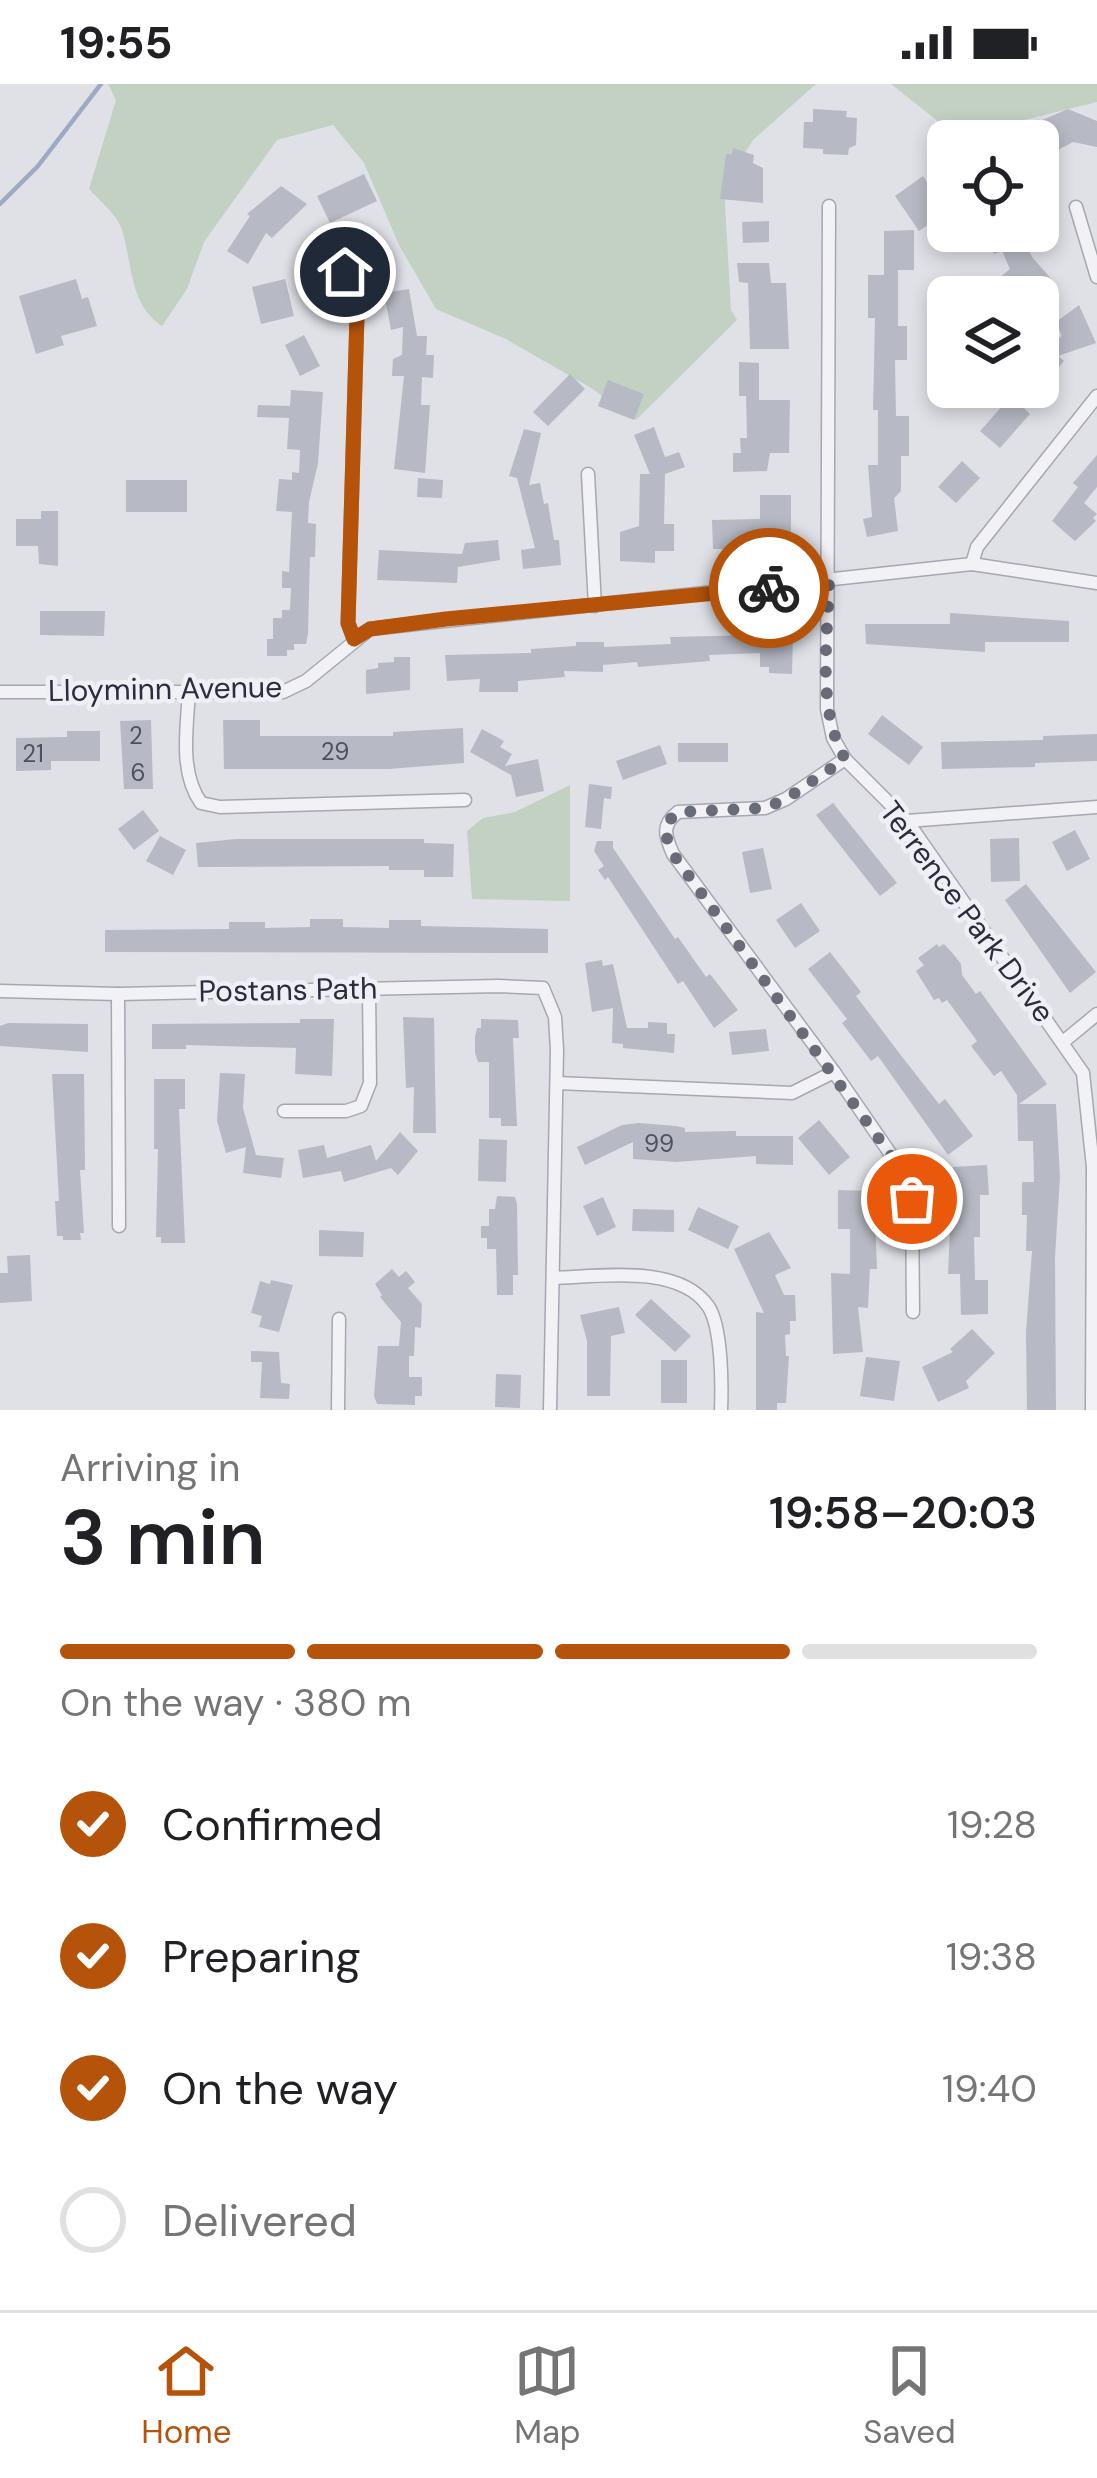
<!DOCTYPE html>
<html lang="en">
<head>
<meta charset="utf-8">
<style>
  body { margin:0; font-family:"DM Sans",sans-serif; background:#f6f6f6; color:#202124; height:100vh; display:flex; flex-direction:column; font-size:45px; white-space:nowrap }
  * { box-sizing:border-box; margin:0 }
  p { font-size:39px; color:#757577 }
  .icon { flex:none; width:66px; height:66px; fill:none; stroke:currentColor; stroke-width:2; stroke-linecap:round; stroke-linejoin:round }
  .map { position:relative; height:1326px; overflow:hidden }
  .details { display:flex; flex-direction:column; background:#fff; flex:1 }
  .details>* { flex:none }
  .fabs { position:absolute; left:927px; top:36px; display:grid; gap:24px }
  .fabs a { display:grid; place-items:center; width:132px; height:132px; border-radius:18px; background:#fff; box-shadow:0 6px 18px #0003; font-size:60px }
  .pin { position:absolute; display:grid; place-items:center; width:102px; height:102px; color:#fff; margin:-51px; border:6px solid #fff; border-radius:50%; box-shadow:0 3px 12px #0007 }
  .courier { position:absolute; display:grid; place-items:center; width:120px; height:120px; margin:-60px; border:9px solid #b45309; border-radius:50%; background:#fff; color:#222; box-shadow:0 3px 15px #0007 }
  .overview em { font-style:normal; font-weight:600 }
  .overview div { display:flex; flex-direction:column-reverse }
  .overview { display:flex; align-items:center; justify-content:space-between; height:204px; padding:0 60px }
  h1 { font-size:78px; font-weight:600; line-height:90px }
  .bar { display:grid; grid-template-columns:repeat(4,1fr); gap:18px 12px; align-content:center; height:144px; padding:0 60px }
  .bar i { height:15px; border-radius:9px; background:#e0e0e0 }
  .bar .current { background:#b45309 }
  .bar p { grid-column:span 4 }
  ol { padding:0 60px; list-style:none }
  li { display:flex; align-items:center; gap:36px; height:132px }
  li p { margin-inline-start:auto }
  li .icon { padding:12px; border-radius:50%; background:#b45309; color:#fff; stroke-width:4 }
  li:last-child { color:#757577 }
  li i { width:66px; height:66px; border:6px solid #e0e0e0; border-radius:50% }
  .status { display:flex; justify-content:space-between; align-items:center; height:84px; padding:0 60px; background:#fff; direction:ltr }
  .status svg { height:33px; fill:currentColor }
  .tab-bar { display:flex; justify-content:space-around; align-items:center; height:168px; border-top:3px solid #e0e0e0; background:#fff; font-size:33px; color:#757577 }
  .tab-bar a { display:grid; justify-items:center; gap:6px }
  .tab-bar .current { color:#b45309 }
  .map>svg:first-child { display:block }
  .green { fill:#c2d1c1 }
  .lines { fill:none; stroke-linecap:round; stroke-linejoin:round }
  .stream { stroke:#9da9c5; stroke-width:4.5 }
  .building { fill:#b7bac4 }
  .minor-casing { stroke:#a5a7b1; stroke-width:15 }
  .minor { stroke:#f2f2f6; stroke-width:12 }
  .done { stroke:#696c78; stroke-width:12; stroke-dasharray:0 21.6 }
  .route { stroke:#b45309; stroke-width:15 }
  .labels { text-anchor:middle; stroke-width:9; stroke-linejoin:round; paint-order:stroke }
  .number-label { font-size:24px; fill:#4d505f }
  .street-label { font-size:30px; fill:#2a2d3d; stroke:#eff0f5 }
</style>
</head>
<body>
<div class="status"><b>19:55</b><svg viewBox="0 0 49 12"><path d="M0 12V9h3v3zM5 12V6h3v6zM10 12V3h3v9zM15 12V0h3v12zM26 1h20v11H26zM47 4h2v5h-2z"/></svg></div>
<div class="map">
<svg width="1097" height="1326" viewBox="0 0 1097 1326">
  <rect width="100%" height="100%" fill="#dfe1e7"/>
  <g class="green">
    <path d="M108,0H816L753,56L724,102L731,226L737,236L636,336L591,304L506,255L436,225L399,161L364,79L333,41L277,56L204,158L187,205L162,242C128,220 133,178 121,143C115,129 99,116 89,105L116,16Z"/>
    <path d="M891,0H1097V18L1020,37L950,47Z"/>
    <path d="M570,701V817L472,815L467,747L483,734L515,728Z"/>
  </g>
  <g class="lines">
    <path class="stream" d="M0,120L38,82L101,0"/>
  </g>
  <g class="building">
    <path d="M813,25L847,27L846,33L857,34L856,61L849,64L848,71L823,70V65L803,64L804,38H813Z"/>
    <path d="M1068,25L1097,37V63L1073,58L1052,69L1048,65L1038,69V57H996V40L1035,39Z"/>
    <path d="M733,64L754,71L753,79L763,84V119L720,115L726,70H732Z"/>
    <path d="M364,90L377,117L330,139L317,112Z"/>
    <path d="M923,92L947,128L919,147L895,112Z"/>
    <path d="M281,102L307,120L272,154L266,149L248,180L227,167L250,132L247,130Z"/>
    <path d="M769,137V158L743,159L742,138Z"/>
    <path d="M914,146V186H898V242H907V276H895L896,332H909V372H901V407L894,414L898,447L867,453L863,435L872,433L868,381H878V326H873L875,234H868V191H884V147Z"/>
    <path d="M999,147L1021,151L1032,173L1055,199L1039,213H1014L998,195L1010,185L1002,167L994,170L986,153Z"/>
    <path d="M737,179H769L771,199H786L789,265H750L748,199L739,198Z"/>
    <path d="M76,195L82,215L88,213L97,242L61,252L64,261L36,270L19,212Z"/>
    <path d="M285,195L294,232L261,240L252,203Z"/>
    <path d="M409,205L417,252H427L426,271H434L433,294L422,293L421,321H430L425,389L394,385L404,292H392L393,275L402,271L403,243L391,246L384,209Z"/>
    <path d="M1079,221L1096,259L1058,272L1064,277L1024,324L1030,330L1000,364L980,347L1019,303H1038V277L1062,252L1056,238Z"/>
    <path d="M304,251L320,282L300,292L285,261Z"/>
    <path d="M739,278L759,279V316H790L789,369H770L767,387L733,388V369H741L740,354H747L746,312H739Z"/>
    <path d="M570,290L585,305L548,342L533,328Z"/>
    <path d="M608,296L644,310L634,336L598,322Z"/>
    <path d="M291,306L323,308L318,379L309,418L308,439L316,440L315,473H310L308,550L306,560H294V566H287V572H267V555H273V534H282V526H290L291,504H282V487L289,488L292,428L276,427L279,395L292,396V388L299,389L300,366L287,365L289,334L257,333L258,321L290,322Z"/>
    <path d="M654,343L665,373L679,368L685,383L665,390L664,440H674V467H655V479L620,477V448L639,442L640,390H650L634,351Z"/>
    <path d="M524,345L541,349L529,401L540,399L544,420L548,419L554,456H559L561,481L523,485L521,466L535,464L517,394L509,392Z"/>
    <path d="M1097,371V403L1084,419L1097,430L1093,434L1096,437L1075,457L1052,437L1078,403L1073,399Z"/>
    <path d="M962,377L980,394L956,419L938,403Z"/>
    <path d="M418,394L443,396L442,414L417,413Z"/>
    <rect x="126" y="396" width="61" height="32"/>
    <path d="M760,411H791V448H757V465H713L712,436L760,435Z"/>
    <path d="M41,427H58V482L39,480L38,462H16V435H41Z"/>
    <path d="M498,456L500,476L458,483L457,499L377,496L379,466L462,470L465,459Z"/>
    <path d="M40,527H105L104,552L40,551Z"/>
    <path d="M950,529L1069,537V558H985V568L866,560L865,540H950Z"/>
    <path d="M777,547L793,549L792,590L769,589V583H760V569L709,571L710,577L638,583L637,578L603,581V588L564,587L565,593L518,597V608H479L480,595L447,597L445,571L531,569V565L576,562V558H604V563L671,560L670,553L760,551Z"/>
    <path d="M394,573H410V606L366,610V586L378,584V579L394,578Z"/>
    <path d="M882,631L923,663L909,681L868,650Z"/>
    <path d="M151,636L153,705H124L120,637Z"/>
    <path d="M223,636H260V652H393V648L463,644L464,679L389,685H224Z"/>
    <path d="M482,645L504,657L500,663L512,670L505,682L538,675L544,707L516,713L511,691L470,668Z"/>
    <path d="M67,647H100V677H51V686L16,687V654L67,653Z"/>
    <path d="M1097,650V677L1035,679V683L942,685L941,658L1043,656V652Z"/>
    <rect x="678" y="659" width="50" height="19"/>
    <path d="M660,661L667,680L623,696L616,677Z"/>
    <path d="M589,700L612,703L611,715L604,714L601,745L585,743Z"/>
    <path d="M833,719L897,799L880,812L816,731Z"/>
    <path d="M143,726L159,747L134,766L118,745Z"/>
    <path d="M1075,746L1090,775L1067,787L1052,758Z"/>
    <path d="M160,752L186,766L173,791L146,777Z"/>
    <path d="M1019,754L1020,797L991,798L990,755Z"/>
    <path d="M236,755H424V759L454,760L453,793H424V786H389V782L198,783L196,759Z"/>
    <path d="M597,757H613V764L675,855L678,853L706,893L710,890L738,926L714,944L683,897L678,900L608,793L605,796L598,786L604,782L594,767Z"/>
    <path d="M763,764L772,805L750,809L742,768Z"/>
    <path d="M1026,800L1096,888L1070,909L1005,816Z"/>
    <path d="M801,819L820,847L795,864L776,836Z"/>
    <path d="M310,835H343V843L389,844V836H421V842L548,845V869L105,868V846L229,845V838H265V844L310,843Z"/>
    <path d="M937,860L939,863L944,860L954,871L961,880L962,891L976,910L980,907L1047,1000L1019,1020H1056L1060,1093L1055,1173L1056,1326H1027L1026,1248L1032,1167H1026L1027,1131H1022V1098H1034L1033,1057H1018L1017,1011L1001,987L994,992L971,962L977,957L947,916L942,919L939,914L934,916L916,887L924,881L918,874Z"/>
    <path d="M830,868L861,908L856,912L903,974L939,1020L945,1015L973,1052L948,1071L878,972L871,977L842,939L847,935L808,885Z"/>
    <path d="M602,876L603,882L613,880L627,944H648V938L667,939V950H675L674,969L623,964V960L612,959L613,924L592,928L585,879Z"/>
    <path d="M403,933L434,934L436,1049H413L414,1003L406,1004Z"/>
    <path d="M300,935H334L332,992L295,990L296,964L186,961V965H152V940L300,939Z"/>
    <path d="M481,935L518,936L519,954H513L517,1042H501V1034H489V978H478L475,969V953L477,944H481Z"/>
    <path d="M8,939L88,940V968L0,962V942Z"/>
    <path d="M766,945L769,967L732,971L729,948Z"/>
    <path d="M220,989L245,990L243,1024L256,1071L284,1074L281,1094L243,1089L246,1063L226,1069L217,1037Z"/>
    <path d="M52,990H84L85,1086H80L84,1149H80L81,1156H63V1152H57L55,1117H59Z"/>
    <path d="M154,995H185V1025H179L185,1159H161V1153H156L158,1065H154Z"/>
    <path d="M819,1036L850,1073L829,1091L798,1054Z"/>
    <path d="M639,1039L676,1042L685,1044V1048L736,1047V1052H793V1081L756,1080V1072L676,1078L633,1075V1058L585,1081L577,1063L622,1041Z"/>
    <path d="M400,1048L418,1067L398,1091L391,1084L344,1098L341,1087L303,1094L298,1066L324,1061L327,1074L371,1061L376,1077Z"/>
    <path d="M479,1055L507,1056L506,1098L478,1097Z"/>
    <path d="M987,1081L989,1111H980V1153H974L975,1196H988V1230L961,1231L960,1190H948L951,1122H955L953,1083Z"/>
    <path d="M838,1106L874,1107L877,1185H870L868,1224L858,1223L863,1268L833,1270L831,1189L850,1190V1145H838Z"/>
    <path d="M497,1112L515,1113L517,1120L518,1191H513V1211H497L496,1165H487V1154H481V1142H489V1125H495Z"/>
    <path d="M603,1113L616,1143L597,1152L583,1122Z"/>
    <path d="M698,1123L739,1142L728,1165L688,1146Z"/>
    <path d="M633,1125L674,1126V1148L632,1147Z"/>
    <path d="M319,1146L364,1148L363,1173L319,1172Z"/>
    <path d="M769,1148L791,1184L775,1191L784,1211H795L796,1237H790V1250L785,1251L786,1272H789L786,1319H777V1326H756V1228L764,1229L734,1165Z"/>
    <path d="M30,1171L32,1217L0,1219V1189H8L7,1172Z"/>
    <path d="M392,1185L399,1193L406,1187L415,1198L408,1204L422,1220L421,1244L415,1243L414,1272H409V1293H422V1312H415V1321L377,1320L374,1312L378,1262H399L401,1238L380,1213L382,1211L375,1200Z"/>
    <path d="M271,1196L293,1201L279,1248L259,1243L262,1232L251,1229L260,1197L270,1200Z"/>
    <path d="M651,1215L691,1252L675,1268L635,1231Z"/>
    <path d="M619,1223L625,1249L611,1252L610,1312H587V1257L580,1231Z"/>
    <path d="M972,1245L995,1269L966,1297L969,1304L938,1318L922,1283L953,1268L950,1265Z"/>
    <path d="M251,1267L279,1268L281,1299L290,1300L289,1315L260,1314L262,1278H251Z"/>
    <path d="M866,1273L900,1277L894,1317L860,1312Z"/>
    <rect x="661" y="1276" width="26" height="43"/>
    <path d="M496,1290L521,1291L520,1324L495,1323Z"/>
  </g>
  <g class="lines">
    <defs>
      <g id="minor">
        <path d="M829,122L827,625L833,654L845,675L907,737L1083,989L1093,1083L1092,1326"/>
        <path d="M1076,123L1097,193"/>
        <path d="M345,188L357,231L348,539L354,555"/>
        <path d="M588,390L595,522"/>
        <path d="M972,480L977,463L1097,312"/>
        <path d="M189,607C187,644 179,688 201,719L220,723L465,716"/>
        <path d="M0,608H283L306,597L370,545L972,480L1097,499"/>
        <path d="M845,675L786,715L765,724L678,728C661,741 665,752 673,770L834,988L903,1088L912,1115L913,1228"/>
        <path d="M907,737L1097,723"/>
        <path d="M0,907L118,910L499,902L543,904L555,933L557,966L550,1326"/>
        <path d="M118,910L119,1142"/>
        <path d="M1063,958L1097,930"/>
        <path d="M557,999L792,1009L834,988"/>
        <path d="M284,1027H346L361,1022L370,999L369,903"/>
        <path d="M553,1194C597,1193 678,1179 708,1222C722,1242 722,1301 721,1326"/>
        <path d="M338,1326L339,1235"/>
      </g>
    </defs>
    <use href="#minor" class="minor-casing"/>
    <use href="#minor" class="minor"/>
  </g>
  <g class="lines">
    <path class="done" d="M769,504L829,497C828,555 816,623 845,675L786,715L765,724L678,728C661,741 665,752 673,770L903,1088L912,1115"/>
    <path class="route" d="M345,188L357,231L348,539L354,555L370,545L446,535L769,504"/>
  </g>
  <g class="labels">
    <g class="number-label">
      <text x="136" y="660">2</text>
      <text x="335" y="676">29</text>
      <text x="33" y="678">21</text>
      <text x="138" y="697">6</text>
      <text x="659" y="1068">99</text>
    </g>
    <g class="street-label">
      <text transform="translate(165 605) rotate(-1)" y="10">Lloyminn Avenue</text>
      <text transform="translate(967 828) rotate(53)" y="10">Terrence Park Drive</text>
      <text transform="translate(288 906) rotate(-1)" y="10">Postans Path</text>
    </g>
  </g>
</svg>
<div class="fabs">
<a><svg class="icon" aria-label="locate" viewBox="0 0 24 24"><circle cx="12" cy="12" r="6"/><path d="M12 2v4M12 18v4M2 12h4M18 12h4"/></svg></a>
<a><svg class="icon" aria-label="layers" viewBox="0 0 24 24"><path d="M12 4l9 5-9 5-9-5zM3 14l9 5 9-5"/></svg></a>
</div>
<div class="pin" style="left:912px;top:1115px;background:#ea580c"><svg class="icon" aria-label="bag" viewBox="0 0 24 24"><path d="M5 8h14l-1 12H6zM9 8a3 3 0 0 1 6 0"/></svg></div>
<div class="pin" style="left:345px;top:188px;background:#1f2937"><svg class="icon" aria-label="home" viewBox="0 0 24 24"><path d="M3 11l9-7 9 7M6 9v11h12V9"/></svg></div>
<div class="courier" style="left:769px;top:504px"><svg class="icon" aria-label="bike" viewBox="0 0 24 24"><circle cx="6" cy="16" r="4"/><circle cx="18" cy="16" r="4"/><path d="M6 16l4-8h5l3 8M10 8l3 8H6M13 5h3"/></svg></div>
</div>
<section class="details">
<div class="overview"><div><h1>3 min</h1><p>Arriving in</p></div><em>19:58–20:03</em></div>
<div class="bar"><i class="current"></i><i class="current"></i><i class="current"></i><i></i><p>On the way · 380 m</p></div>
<ol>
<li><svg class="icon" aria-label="check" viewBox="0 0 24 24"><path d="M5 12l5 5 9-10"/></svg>Confirmed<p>19:28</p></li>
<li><svg class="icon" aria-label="check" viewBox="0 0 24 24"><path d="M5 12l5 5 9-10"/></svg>Preparing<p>19:38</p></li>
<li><svg class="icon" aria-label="check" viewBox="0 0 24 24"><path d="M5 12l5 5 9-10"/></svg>On the way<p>19:40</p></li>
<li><i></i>Delivered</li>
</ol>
</section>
<nav class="tab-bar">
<a class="current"><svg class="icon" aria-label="home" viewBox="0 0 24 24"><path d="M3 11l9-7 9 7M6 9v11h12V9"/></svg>Home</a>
<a><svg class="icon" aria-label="map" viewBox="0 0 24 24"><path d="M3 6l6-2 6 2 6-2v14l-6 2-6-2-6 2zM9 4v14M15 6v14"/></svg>Map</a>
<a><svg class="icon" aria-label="saved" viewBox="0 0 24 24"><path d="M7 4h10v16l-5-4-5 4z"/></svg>Saved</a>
</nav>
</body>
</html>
